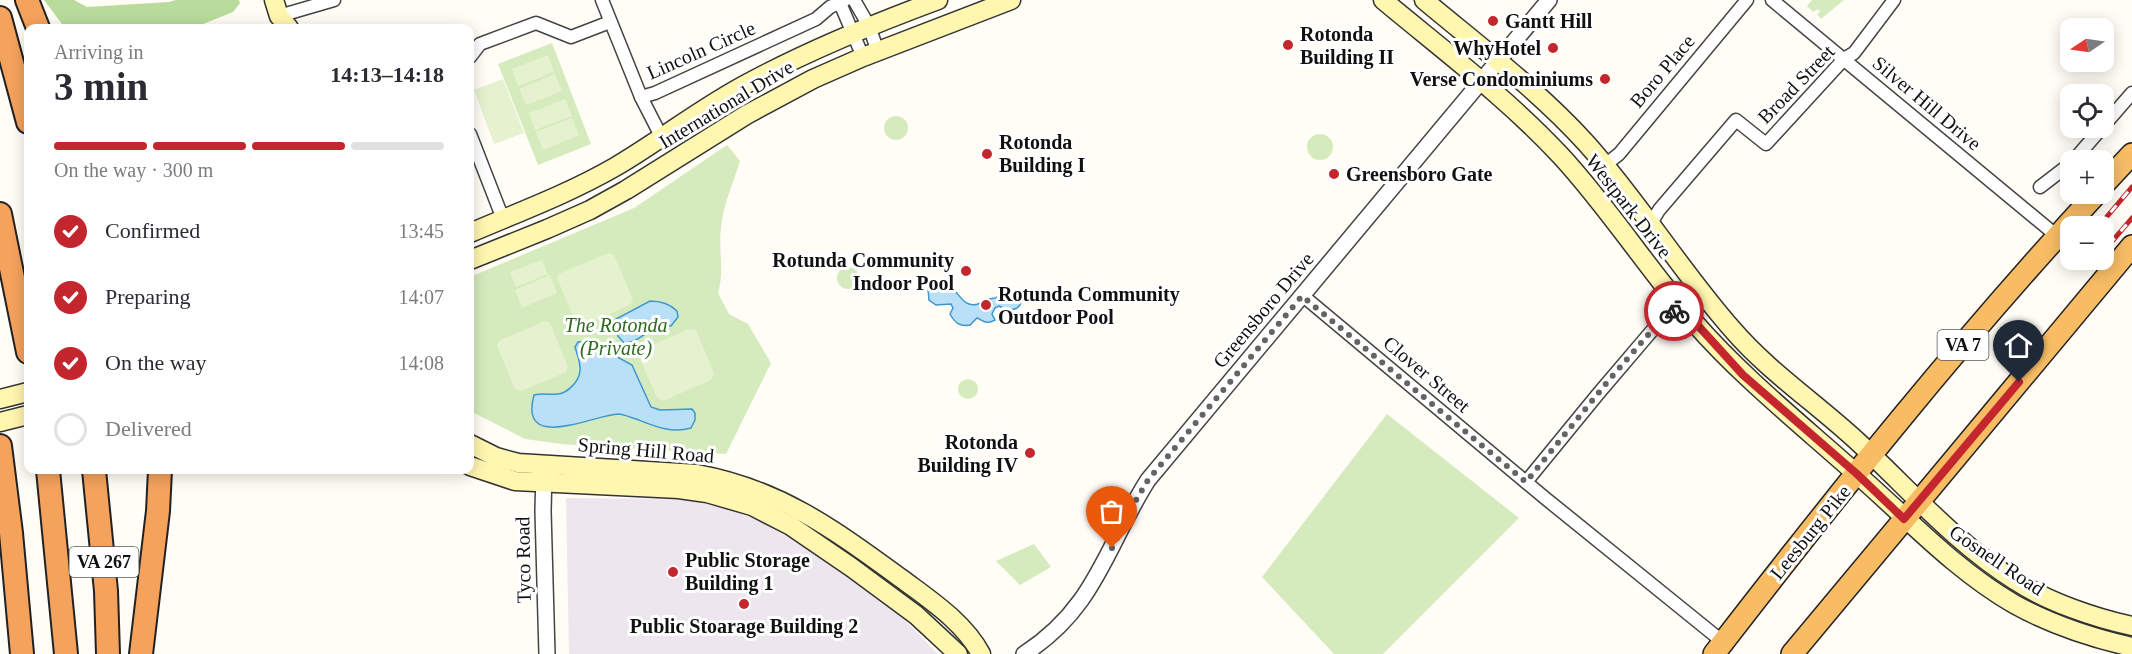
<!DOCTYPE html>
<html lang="en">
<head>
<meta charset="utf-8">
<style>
  body { margin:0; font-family:"Times New Roman",serif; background:#f7f7f7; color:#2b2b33; height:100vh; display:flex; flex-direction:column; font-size:22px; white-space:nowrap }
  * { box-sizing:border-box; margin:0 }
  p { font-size:20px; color:#7c7c81 }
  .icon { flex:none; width:33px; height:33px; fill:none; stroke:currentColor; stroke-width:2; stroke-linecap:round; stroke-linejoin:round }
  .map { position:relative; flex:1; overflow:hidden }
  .drawer { position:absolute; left:24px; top:24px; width:450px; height:450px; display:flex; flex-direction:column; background:#fff; border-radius:12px; box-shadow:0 3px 15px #0003 }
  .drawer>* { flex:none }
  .needle { width:39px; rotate:257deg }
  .buttons { position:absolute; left:2060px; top:18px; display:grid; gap:12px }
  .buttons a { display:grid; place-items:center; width:54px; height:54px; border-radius:12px; background:#fff; box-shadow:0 3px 15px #0003; font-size:30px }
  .pin { position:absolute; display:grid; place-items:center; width:51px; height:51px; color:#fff; margin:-62px -26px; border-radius:50% 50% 50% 0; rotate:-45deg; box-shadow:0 0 6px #0007 }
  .pin .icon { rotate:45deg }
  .courier { position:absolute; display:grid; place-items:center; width:60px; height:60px; margin:-30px; border:4px solid #c4262e; border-radius:50%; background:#fff; color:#222; box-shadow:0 2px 8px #0007 }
  .headline em { font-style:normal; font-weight:700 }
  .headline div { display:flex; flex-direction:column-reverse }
  .headline { display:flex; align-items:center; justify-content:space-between; height:102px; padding:0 30px }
  h1 { font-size:39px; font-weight:700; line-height:45px }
  .bar { display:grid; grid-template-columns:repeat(4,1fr); gap:9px 6px; align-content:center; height:72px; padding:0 30px }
  .bar i { height:8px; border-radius:4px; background:#e1e1e2 }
  .bar .current { background:#c4262e }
  .bar p { grid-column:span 4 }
  ol { padding:0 30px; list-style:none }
  li { display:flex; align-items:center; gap:18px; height:66px }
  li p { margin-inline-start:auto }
  li .icon { padding:6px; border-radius:50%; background:#c4262e; color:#fff; stroke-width:4 }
  li:last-child { color:#7c7c81 }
  li i { width:33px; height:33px; border:3px solid #e1e1e2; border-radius:50% }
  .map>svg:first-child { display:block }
  .industrial { fill:#eee6ef }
  .green { fill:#d5ebbd }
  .forest { fill:#b9dc9c }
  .pitch { fill:#e6f2cf }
  .water { fill:#b9e0f7; stroke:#3f96cf; stroke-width:1.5 }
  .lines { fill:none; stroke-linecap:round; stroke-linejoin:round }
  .minor-casing { stroke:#444; stroke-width:15 }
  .tertiary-casing { stroke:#444; stroke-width:18 }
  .secondary-casing { stroke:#333; stroke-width:21 }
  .trunk-casing { stroke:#222; stroke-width:24 }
  .motorway-casing { stroke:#222; stroke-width:26 }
  .minor { stroke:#fff; stroke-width:12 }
  .tertiary { stroke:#fff; stroke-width:15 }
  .secondary { stroke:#fff6b0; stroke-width:18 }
  .trunk { stroke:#f7bc64; stroke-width:21 }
  .motorway { stroke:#f5a25d; stroke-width:22 }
  .rail-casing { stroke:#c4262e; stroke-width:5 }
  .rail { stroke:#fff; stroke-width:3; stroke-dasharray:9; stroke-linecap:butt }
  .done { stroke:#646461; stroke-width:6; stroke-dasharray:0 10.8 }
  .route { stroke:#c4262e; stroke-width:8 }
  .poi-dot { fill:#c4262e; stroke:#fff; stroke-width:2 }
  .labels { text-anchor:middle; stroke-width:6; stroke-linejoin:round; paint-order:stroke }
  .shield { fill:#fff; stroke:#585858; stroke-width:1.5 }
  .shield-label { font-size:18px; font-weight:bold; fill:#111 }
  .poi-label { font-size:20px; font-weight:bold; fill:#111; stroke:#fff; text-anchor:start }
  .street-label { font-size:20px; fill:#111; stroke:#fff }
  .park-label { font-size:20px; font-style:italic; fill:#2f6b1f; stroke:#fff }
</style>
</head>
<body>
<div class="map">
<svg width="2132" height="654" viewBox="0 0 2132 654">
  <rect width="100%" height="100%" fill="#fffdf5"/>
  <path class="industrial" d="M566,498L680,499L725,508L755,519L805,546L906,621L938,654H569Z"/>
  <g class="green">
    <path d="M1812,0H1844L1821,19L1817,14L1820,12L1818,9L1813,12L1807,6Z"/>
    <path d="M552,43L591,144L538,165L498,64Z"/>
    <circle cx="896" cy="128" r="12"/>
    <circle cx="1320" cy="147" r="13"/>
    <path d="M727,145L740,161C733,184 723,205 721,228C718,251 725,269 718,293L729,314L748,324L771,363L726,454L561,444L525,439L470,411V277L634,208Z"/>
    <circle cx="848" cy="278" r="11"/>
    <circle cx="968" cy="389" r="10"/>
    <path d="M1387,414L1519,518L1383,654H1334L1262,577Z"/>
    <path d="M1034,544L1051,567L1020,585L996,561Z"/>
  </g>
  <path class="forest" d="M44,0H74L87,7L169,2L176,0H239L240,3L233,12L193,28H65Z"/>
  <g class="pitch">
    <path d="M548,55L554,72L518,86L512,69Z"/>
    <path d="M555,74L562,91L526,105L519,89Z"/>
    <path d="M503,79L524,133L494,144L474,90Z"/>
    <path d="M565,99L572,116L535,130L529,113Z"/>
    <path d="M572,118L579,135L543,150L536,132Z"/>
    <path d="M608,253L614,255L633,299L630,305L583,325L576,323L557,278L559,274Z"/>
    <path d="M542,260L548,274L516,287L510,272Z"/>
    <path d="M550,275L557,293L522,308L515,290Z"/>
    <path d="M545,321L550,323L568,367L566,372L521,391L515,389L497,346L499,341Z"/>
    <path d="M689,329L696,330L714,373L711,380L663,401L657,398L639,356L641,350Z"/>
  </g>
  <g class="water">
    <path d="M934,283L940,287L946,285C949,287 952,288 954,290C961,297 966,308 978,304C985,301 988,298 996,298L1003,290L1010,287L1013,292L1020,293C1025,310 1011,313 999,306L995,308L992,314L995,320C986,325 984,321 977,318L970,325C960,327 955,323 950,314L953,308L951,304L936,305L929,300L928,289Z"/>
    <path d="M650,301C660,301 670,304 677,311L678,317L671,326C647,324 644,342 624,343L618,336L612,323L616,319Z"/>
    <path d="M589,341L596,342L599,347L632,365L651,407L660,410L692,409L695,413V420L691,428C672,434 654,426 636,419C631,418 624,414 618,414C594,415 518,453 534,395C542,393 550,395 558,394C568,393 579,381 580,371C581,363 577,354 575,347L578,342Z"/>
  </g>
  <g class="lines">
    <defs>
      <g id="minor">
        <path d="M602,0L641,97L661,136"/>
        <path d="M854,0L869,26L878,52"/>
        <path d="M1772,0L2057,236"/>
        <path d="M840,3L863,57"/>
        <path d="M279,16L334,0"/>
        <path d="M470,57L480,44L536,23L571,37L610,22"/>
        <path d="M641,97L655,93L816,19L830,7L845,0"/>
        <path d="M470,134L503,219"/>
        <path d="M2074,160L2132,93"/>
        <path d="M1605,165L1619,154L1747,0"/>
        <path d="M2040,187L2070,164"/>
        <path d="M1650,225L1659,210L1736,120L1766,144L1844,59L1854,53L1894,0"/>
        <path d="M1302,295L1545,498L1723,642"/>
        <path d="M1526,482L1598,394L1667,313L1705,296"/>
      </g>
      <g id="tertiary">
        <path d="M544,471L543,511L547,654"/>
        <path d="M1024,654C1096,608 1106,546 1148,480L1549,0"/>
      </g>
      <g id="secondary">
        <path d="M274,0L279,16L289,28"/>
        <path d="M1383,0C1443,50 1507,98 1561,156C1609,208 1647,268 1693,321C1741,376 1797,421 1851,469C1905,515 1952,568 2014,604C2050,624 2092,638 2132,647"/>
        <path d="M1424,0C1479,46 1538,90 1586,143C1639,202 1680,270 1732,329C1769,372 1816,403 1857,441C1909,489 1955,543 2016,581C2048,602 2095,618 2132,626"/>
        <path d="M470,233C519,212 568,194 615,167C661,140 702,107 750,82C810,50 873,24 938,0"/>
        <path d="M470,260L547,229L590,210L626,190L746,115L813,79L863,57L1011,0"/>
        <path d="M0,399L28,392"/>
        <path d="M0,422L28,415"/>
        <path d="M470,444L496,457L518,463L697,474C780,489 836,531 902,579C930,600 964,622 981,654"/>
        <path d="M470,466L515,481L679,489L707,493L752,506L791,526L851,567L916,615L958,654"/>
      </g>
      <g id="trunk">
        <path d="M2103,185L2132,154"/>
        <path d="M1714,654C1836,496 1961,340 2096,194"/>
        <path d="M1792,654L2132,246"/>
      </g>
      <g id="motorway">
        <path d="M27,0L38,28"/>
        <path d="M0,18L28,122"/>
        <path d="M0,214L28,352"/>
        <path d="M0,446L11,533L22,654"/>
        <path d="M48,470L66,654"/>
        <path d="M94,470L106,591L108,654"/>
        <path d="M141,654L158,511L160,470"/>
      </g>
    </defs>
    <use href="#minor" class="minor-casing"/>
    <use href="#tertiary" class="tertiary-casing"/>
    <use href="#secondary" class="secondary-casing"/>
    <use href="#trunk" class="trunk-casing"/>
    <use href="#motorway" class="motorway-casing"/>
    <use href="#minor" class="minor"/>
    <use href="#tertiary" class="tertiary"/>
    <use href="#secondary" class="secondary"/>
    <use href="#trunk" class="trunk"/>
    <use href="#motorway" class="motorway"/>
    <defs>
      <g id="rail">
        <path d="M2099,226L2132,187"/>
        <path d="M2109,245L2132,218"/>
      </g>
    </defs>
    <use href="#rail" class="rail-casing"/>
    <use href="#rail" class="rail"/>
  </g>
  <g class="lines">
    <path class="done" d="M1112,548L1132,507L1148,480L1302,296L1526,482L1609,380L1667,313L1674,311"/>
    <path class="route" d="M1674,311L1682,308L1743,375L1857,474L1904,519L2019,382"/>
  </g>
  <g class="poi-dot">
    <circle cx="1493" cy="21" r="6"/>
    <circle cx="1288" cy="45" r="6"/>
    <circle cx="1553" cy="48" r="6"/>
    <circle cx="1605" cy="79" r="6"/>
    <circle cx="987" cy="154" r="6"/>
    <circle cx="1334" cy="174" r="6"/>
    <circle cx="966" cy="271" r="6"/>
    <circle cx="986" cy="305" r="6"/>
    <circle cx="1030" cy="453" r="6"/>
    <circle cx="673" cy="572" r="6"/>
    <circle cx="744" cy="604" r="6"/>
  </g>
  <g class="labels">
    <g class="shield">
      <rect x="1937.5" y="330" width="51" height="30" rx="4.5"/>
      <rect x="69.5" y="547" width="69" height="30" rx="4.5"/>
    </g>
    <g class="shield-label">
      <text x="1963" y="351">VA 7</text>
      <text x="104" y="568">VA 267</text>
    </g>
    <g class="poi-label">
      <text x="1505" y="28">Gantt Hill</text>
      <text x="1300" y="41">Rotonda<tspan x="1300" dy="23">Building II</tspan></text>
      <text x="1541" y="55" text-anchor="end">WhyHotel</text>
      <text x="1593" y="86" text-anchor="end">Verse Condominiums</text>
      <text x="999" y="149">Rotonda<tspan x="999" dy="23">Building I</tspan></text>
      <text x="1346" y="181">Greensboro Gate</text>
      <text x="954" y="267" text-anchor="end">Rotunda Community<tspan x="954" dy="23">Indoor Pool</tspan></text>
      <text x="998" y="301">Rotunda Community<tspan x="998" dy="23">Outdoor Pool</tspan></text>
      <text x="1018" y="449" text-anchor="end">Rotonda<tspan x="1018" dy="23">Building IV</tspan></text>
      <text x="685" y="567">Public Storage<tspan x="685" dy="23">Building 1</tspan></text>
      <text x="744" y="633" text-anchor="middle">Public Stoarage Building 2</text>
    </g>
    <g class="street-label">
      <text transform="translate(701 50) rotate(-24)" y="7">Lincoln Circle</text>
      <text transform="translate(1662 71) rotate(-50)" y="7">Boro Place</text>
      <text transform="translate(1796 84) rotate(-46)" y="7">Broad Street</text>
      <text transform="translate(1927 103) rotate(40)" y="7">Silver Hill Drive</text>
      <text transform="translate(726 104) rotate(-31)" y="7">International Drive</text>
      <text transform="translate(1629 206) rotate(52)" y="7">Westpark Drive</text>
      <text transform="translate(1263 310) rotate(-50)" y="7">Greensboro Drive</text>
      <text transform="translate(1427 374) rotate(40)" y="7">Clover Street</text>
      <text transform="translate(646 450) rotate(5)" y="7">Spring Hill Road</text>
      <text transform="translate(1810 532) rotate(-51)" y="7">Leesburg Pike</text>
      <text transform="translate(523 560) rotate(-91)" y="7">Tyco Road</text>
      <text transform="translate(1997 560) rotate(34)" y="7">Gosnell Road</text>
    </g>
    <g class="park-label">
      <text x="616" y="332">The Rotonda<tspan x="616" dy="23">(Private)</tspan></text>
    </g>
  </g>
</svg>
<div class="buttons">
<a><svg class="needle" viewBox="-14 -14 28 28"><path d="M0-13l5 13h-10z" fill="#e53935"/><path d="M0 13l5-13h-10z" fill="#7c7c81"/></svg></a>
<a><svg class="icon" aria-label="locate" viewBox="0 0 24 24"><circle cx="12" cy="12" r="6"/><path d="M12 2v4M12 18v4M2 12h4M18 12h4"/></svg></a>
<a>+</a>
<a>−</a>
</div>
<div class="pin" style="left:1112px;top:548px;background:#ea580c"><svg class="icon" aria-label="bag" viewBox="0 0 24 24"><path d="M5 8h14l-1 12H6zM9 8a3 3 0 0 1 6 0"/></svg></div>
<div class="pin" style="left:2019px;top:382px;background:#1f2937"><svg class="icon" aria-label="home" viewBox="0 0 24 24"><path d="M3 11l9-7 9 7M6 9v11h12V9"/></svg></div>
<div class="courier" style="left:1674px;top:311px"><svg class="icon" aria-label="bike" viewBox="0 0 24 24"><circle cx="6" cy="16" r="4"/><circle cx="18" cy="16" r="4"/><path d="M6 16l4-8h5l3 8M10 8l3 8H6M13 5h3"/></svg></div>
<section class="drawer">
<div class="headline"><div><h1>3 min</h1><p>Arriving in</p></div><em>14:13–14:18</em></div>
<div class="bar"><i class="current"></i><i class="current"></i><i class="current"></i><i></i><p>On the way · 300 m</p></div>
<ol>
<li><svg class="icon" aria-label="check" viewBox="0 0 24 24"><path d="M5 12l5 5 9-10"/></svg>Confirmed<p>13:45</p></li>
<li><svg class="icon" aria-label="check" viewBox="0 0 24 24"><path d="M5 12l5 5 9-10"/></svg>Preparing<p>14:07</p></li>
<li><svg class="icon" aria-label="check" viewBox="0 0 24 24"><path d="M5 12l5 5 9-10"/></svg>On the way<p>14:08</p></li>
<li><i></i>Delivered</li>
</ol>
</section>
</div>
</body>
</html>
